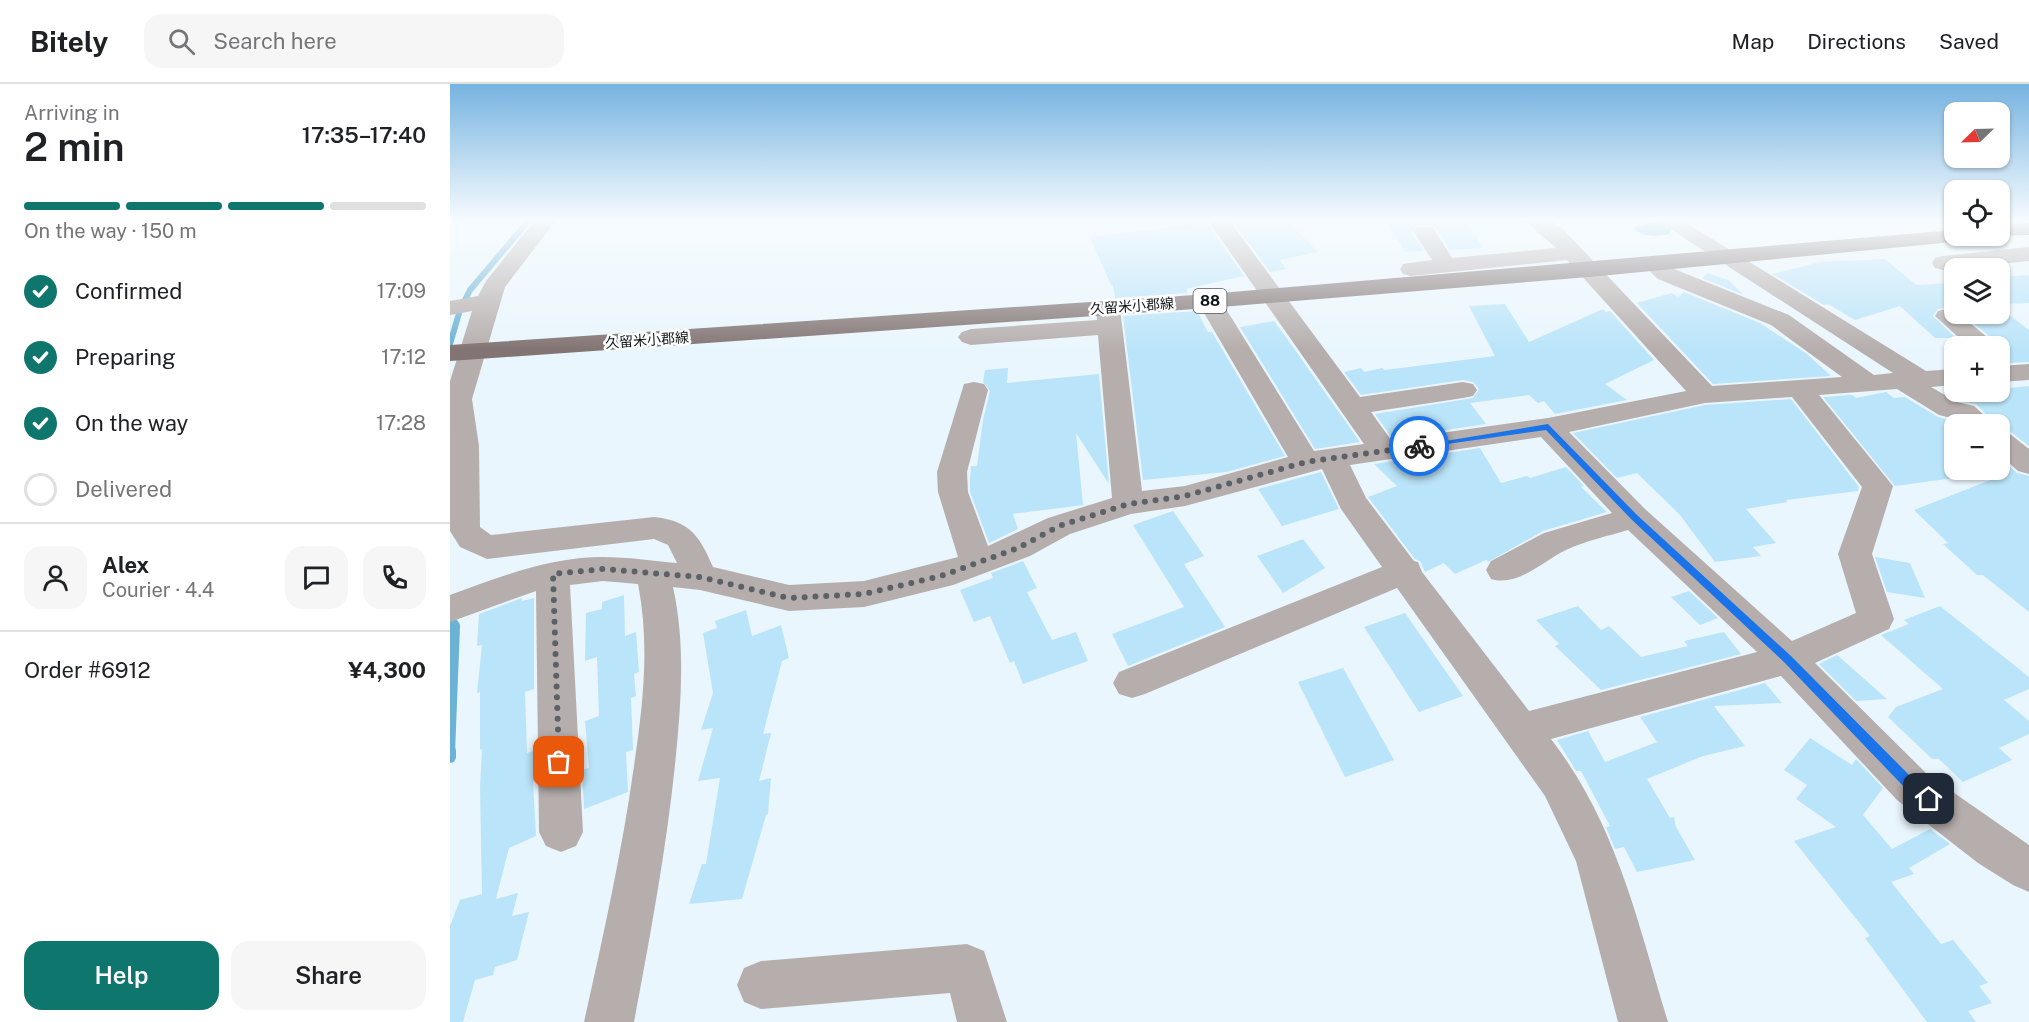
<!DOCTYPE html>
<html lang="en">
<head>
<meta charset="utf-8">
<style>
  body { margin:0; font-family:"Public Sans","Noto Sans JP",sans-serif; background:#f6f6f6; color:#202124; height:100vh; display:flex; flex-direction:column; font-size:22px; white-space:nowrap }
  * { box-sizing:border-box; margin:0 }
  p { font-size:20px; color:#757577 }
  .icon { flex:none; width:33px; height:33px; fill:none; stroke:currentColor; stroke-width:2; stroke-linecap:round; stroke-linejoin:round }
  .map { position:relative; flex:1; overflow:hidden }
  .details { display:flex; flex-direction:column; background:#fff; width:450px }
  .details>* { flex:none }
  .needle { width:39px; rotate:247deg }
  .buttons { position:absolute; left:1494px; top:18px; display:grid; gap:12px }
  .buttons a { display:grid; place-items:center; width:66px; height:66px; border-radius:12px; background:#fff; box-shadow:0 2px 4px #0004; font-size:30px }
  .pin { position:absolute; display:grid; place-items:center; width:51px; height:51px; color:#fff; margin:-26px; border-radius:12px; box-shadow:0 3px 9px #0006 }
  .courier { position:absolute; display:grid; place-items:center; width:60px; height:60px; margin:-30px; border:4px solid #1a73e8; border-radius:50%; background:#fff; color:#222; box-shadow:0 2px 8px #0007 }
  .overview em { font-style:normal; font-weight:600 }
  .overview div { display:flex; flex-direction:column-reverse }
  .overview { display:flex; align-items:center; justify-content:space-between; height:102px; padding:0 24px }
  h1 { font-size:39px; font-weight:600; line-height:45px }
  .bar { display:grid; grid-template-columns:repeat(4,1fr); gap:9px 6px; align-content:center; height:72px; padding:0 24px }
  .bar i { height:8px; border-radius:4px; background:#e0e0e0 }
  .bar .active { background:#0f766e }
  .bar p { grid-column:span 4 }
  .line { display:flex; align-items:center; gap:15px; padding:0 24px; border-top:2px solid #e0e0e0 }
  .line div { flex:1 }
  .round { display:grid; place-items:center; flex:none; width:63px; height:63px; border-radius:18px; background:#f6f6f6 }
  ol { padding:0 24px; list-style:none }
  li { display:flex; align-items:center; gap:18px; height:66px }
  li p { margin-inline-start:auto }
  li .icon { padding:6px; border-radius:50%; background:#0f766e; color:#fff; stroke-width:4 }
  li:last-child { color:#757577 }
  li i { width:33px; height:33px; border:3px solid #e0e0e0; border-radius:50% }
  .cta { display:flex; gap:12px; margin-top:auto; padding:12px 24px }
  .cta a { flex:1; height:69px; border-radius:18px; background:#0f766e; color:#fff; font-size:24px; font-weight:600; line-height:69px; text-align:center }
  .cta a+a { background:#f6f6f6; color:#202124 }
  header { display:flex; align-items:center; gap:36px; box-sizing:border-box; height:84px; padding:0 30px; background:#fff; border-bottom:2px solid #e0e0e0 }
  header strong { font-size:28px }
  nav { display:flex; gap:33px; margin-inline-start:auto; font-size:21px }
  .search { width:420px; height:54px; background:#f6f6f6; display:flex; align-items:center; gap:15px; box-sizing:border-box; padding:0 21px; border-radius:18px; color:#757577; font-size:22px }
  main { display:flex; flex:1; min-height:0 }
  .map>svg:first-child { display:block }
  .water { fill:#6bb2d5 }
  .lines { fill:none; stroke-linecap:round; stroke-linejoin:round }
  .stream-far2 { stroke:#6bb2d5; stroke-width:6 }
  .stream-far1 { stroke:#6bb2d5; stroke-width:10 }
  .stream { stroke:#6bb2d5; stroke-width:12 }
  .building { fill:#bae4f9 }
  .minor { fill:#b6aead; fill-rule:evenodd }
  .major { fill:#827473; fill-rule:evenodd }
  .route { fill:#1a73e8 }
  .done { stroke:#5b6267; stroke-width:6; stroke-dasharray:0 10.8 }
  .labels { text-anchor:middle; stroke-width:5; stroke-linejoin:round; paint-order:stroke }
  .far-street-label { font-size:14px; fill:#0e1316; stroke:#fff }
  .shield { fill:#fff; stroke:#565a5c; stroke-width:1.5 }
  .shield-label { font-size:15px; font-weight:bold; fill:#0e1316 }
</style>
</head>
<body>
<header>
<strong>Bitely</strong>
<div class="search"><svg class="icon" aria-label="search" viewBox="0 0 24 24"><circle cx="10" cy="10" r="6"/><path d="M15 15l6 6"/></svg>Search here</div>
<nav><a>Map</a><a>Directions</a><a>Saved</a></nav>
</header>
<main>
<section class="details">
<div class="overview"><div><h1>2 min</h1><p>Arriving in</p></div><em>17:35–17:40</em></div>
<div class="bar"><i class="active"></i><i class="active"></i><i class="active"></i><i></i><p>On the way · 150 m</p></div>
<ol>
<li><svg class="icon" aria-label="check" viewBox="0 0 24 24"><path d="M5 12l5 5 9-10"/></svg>Confirmed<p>17:09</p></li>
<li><svg class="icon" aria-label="check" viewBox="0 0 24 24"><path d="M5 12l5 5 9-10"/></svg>Preparing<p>17:12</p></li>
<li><svg class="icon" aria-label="check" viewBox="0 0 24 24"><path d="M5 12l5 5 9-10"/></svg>On the way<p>17:28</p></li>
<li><i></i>Delivered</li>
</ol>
<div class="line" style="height:108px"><a class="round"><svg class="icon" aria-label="person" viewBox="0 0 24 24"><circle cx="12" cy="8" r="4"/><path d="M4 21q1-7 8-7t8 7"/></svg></a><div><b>Alex</b><p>Courier · 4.4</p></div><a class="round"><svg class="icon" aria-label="chat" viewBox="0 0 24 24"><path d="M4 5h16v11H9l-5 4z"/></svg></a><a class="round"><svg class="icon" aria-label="phone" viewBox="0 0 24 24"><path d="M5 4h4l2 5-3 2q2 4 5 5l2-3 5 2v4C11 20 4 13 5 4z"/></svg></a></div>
<div class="line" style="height:78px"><div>Order #6912</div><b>¥4,300</b></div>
<div class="cta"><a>Help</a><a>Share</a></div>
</section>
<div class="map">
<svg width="1579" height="938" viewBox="0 0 1579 938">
  <rect width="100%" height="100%" fill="#eaf6fd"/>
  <path class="water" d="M1208,137L1217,140L1222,145L1219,150C1208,153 1189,153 1183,143Z"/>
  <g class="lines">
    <path class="stream-far2" d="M0,260L10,226L20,206L80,135"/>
    <path class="stream-far1" d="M0,535L5,542L0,669"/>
    <path class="stream" d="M0,673V667"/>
  </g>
  <g class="building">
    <path d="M781,135H835L868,168L830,176L836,185L820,188Z"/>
    <path d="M936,135H1014L1033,164L1000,166L985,142L967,141L962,149L974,167L955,168Z"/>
    <path d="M756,138L794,192L736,205L738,209L665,214L663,201H661L640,154Z"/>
    <path d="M1435,175L1466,201L1504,199V226L1497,223L1488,225L1483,232L1506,254H1485L1450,222L1405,236L1378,220L1374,221L1323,190L1370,178Z"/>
    <path d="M1258,189L1278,196L1294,211L1252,194Z"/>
    <path d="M1579,191V219L1550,220V193Z"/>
    <path d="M1234,208L1310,239L1357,270L1381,292L1263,300L1187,219L1222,209L1228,213Z"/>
    <path d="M1055,220L1079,258L1153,225L1156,228L1160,227L1204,276L1155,300L1177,316L1105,330L1094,317L1088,319L1079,311L1020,319L1036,340L942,354L925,330L1023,314L1029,305L1023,298L1013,296L911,311L894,288L911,284L914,288L932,284L935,286L1045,272L1019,222Z"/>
    <path d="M747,227L758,248H762L835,372L776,388L693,396L673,232Z"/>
    <path d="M1512,230H1558L1579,246V278L1560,279L1550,271V262L1543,255Z"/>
    <path d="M824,237L833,249L910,358L865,365L790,243Z"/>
    <path d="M558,284L557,299L649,290L659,400L626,349L633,421L563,430L568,445L539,459L520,408V395L521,382H527L533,336L540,307L533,298L535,286Z"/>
    <path d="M1579,302V362L1561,348L1550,345V340H1546L1526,320L1508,316L1494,308H1550V305Z"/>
    <path d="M1436,308L1444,314L1455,313L1488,333L1504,337V394L1445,402L1373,313L1402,311L1406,314Z"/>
    <path d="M1341,315L1409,403L1408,407L1336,416L1338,418L1296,425L1326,459L1303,463L1311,472L1265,478L1230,431L1187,389L1167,394L1123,349L1255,321Z"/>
    <path d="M1030,364L1051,399L1077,392L1080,394L1116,383L1134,402L1131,403L1157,428L1093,447L1038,478L1036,476L1005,490L994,479L975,488L970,477L965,475L918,413L947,402L924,380Z"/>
    <path d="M1550,374L1567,389L1579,392V528L1533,491H1527L1493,460L1498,459L1464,426L1543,395L1540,386H1550Z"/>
    <path d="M871,388L889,425L832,442L808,405Z"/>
    <path d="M723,427L754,472L734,480L775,543L678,582L662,550L734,523L683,441Z"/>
    <path d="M853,455L875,484L833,509L807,472Z"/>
    <path d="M1425,473L1460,479L1475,514L1437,508Z"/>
    <path d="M573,477L587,504L577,508L602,556L626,548L638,577L573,600L564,577L560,579L540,532L524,538L510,506L543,494L541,489Z"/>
    <path d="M1239,507L1268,534L1250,541L1221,513Z"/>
    <path d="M174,511L175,552L186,548L189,588L184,590L186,612L181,614L183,666L176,668L178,708L134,725L132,686L139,684L135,637L149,632L147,573L135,577L136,529L152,525V518Z"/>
    <path d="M72,514V517L84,514V605L75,608L77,669L86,666V696L83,698L86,752L59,764L46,815L68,809L62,832L79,828L67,876L45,883L43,891L25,896L13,938H0V842L10,816L32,810L30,704L32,665L30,666V608L27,609L32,561L27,562L29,530Z"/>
    <path d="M1128,522L1151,546L1159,542L1191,573L1238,562L1234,557L1274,548L1291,570L1151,606L1105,562L1109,560L1086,536Z"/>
    <path d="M1490,522L1579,593V605L1554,616L1579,637V650L1549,664L1562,676L1513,698L1489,675H1482L1438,633L1446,623L1493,605L1431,551L1459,540L1454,536Z"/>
    <path d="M296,526L302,552L331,541L339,574L332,577L313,650L321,649L309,697L321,694L318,730L316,731L292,815L239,820L252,780H256L270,694L248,697L263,644L251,646L263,609L253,549L267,544L265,537Z"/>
    <path d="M955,529L1013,612L969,628L914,543Z"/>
    <path d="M1387,571L1437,615L1406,617L1369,580Z"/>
    <path d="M893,584L944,676L895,693L848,598Z"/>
    <path d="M1315,599L1332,619L1264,622L1295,662L1253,672L1197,695L1220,734L1224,733L1226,743L1245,776L1187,788L1174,763L1165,765L1156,743L1160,742L1131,687H1126L1107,656L1138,647L1155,678L1207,658L1190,633Z"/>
    <path d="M1360,654L1402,681L1406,675L1433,704L1413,731L1442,765L1480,745L1500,760L1459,784L1464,790L1441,798L1491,860L1503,856L1538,899L1529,902L1542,919L1518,927L1526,938H1477L1415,854L1420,852L1344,757L1386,743L1346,715L1357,701L1334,686Z"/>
  </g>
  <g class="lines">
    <g class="minor">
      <path d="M86,135H107L55,203L22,315L29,362L30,443L41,451L204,433C240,437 249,451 263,483L339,501L414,497L508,473L488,408L487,388L514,300L524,298L534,300L538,306L517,388L518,408L538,462L598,434L662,414L648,251L521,261L512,258L508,253L512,248L521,245L647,236L646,224L649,219L658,217L667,219L670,224L692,407L735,402L838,373L747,217L751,212L759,210L767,212L771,217L864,367L914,360L757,135H778L910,313L1013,298L1023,300L1027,306L1023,312L1013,314L921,328L941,356L1098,334L1236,307L1117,176L961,192L953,190L950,185L953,180L982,176L964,148L967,143H983L1002,174L1106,164L1073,135H1097L1111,143L1262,302L1392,293L1321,241L1208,195L1192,180L1195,175H1211L1224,185L1339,231L1424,291L1443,289L1205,135H1230L1476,287L1504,285V301L1481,303L1507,318L1524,322L1544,340H1513L1505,335L1489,331L1447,305L1369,311L1443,402L1422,470L1444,535L1439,545L1365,579L1477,690L1579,761V808L1563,801L1528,779L1447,716L1331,592L1101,655C1167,741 1187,836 1218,938H1168L1126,777L1095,712L947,504L695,610L682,614L669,610L663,599L669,588L932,483L891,425L872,385L735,422L681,430L620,450L580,472L503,501L414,523L339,527L250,506L223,503C236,562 231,621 225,681C216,767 200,853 184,938H134C153,853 172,768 184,682C193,621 200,561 188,500L153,497L120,501L133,748L126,762L111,768L96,762L89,748L86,507L0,538V511C50,493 99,473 153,473C178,473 203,477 227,479L218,461L204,455L37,475L10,463L0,447V297L22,227L0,231V217L28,212L36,197ZM1342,313L1412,403L1388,470L1406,529L1342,557L1195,425L1119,348L1255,319ZM1091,353L1162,429L1094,449L1041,477L1036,486L1041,495C1068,503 1093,477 1116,466C1135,457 1158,452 1178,446L1307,568L1079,627L972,488L968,478L964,477L916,414L900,381Z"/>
      <path d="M1579,163V177L1493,186L1485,184L1482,179L1485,174L1493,172Z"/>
      <path d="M1497,225L1509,230L1542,257L1545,262H1518L1485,232L1488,227Z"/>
      <path d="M1579,280V296L1550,298V282Z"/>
      <path d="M1550,347L1560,350L1579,365V390L1568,387L1550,371Z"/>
      <path d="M517,860L534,867L557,938H507L500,909L311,925L294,918L287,901L294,884L311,877Z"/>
    </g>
    <g class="major">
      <path d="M1579,139V151L1542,152H1550V141Z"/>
      <path d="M1504,146V152H1516L1514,157L1139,193L759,224L0,277V261L759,210Z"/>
    </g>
  </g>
  <linearGradient id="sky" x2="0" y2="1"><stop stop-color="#76b3e0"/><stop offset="0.51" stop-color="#f6fbfe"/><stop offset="1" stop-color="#f6fbfe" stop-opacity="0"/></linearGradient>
  <rect width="1579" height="266" fill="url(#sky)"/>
  <path class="route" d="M1098,340L1187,431L1341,572L1467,699L1483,711V719H1474L1458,707L1334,578L1181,435L1096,346L969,364L965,362Z"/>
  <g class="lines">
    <path class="done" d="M109,678L103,490L153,485L250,493L339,514L414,510L491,492L568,464L609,442L678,420L735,412L856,378L969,362"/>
  </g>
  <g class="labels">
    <g class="far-street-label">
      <text transform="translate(682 222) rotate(-4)" y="5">久留米小郡線</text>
      <text transform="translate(197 256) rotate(-4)" y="5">久留米小郡線</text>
    </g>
    <rect class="shield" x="743.5" y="205" width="33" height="24" rx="4.5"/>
    <g class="shield-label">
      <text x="760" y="222">88</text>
    </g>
  </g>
</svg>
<div class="buttons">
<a><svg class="needle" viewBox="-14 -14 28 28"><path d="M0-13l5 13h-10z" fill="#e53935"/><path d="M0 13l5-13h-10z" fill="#757577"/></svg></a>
<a><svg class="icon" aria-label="locate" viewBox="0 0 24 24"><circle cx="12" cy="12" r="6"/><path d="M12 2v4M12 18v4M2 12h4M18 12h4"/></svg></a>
<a><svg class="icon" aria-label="layers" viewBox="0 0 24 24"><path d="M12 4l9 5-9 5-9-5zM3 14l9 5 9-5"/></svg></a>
<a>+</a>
<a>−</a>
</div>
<div class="pin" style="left:109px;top:678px;background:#ea580c"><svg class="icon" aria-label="bag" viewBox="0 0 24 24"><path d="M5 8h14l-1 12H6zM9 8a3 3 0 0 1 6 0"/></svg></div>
<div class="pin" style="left:1479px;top:715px;background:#1f2937"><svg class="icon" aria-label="home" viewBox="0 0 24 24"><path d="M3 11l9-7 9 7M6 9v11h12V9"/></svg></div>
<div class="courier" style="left:969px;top:362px"><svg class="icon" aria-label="bike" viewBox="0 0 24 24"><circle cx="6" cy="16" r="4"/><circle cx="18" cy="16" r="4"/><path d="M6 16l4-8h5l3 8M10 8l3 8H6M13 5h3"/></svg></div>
</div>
</main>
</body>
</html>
